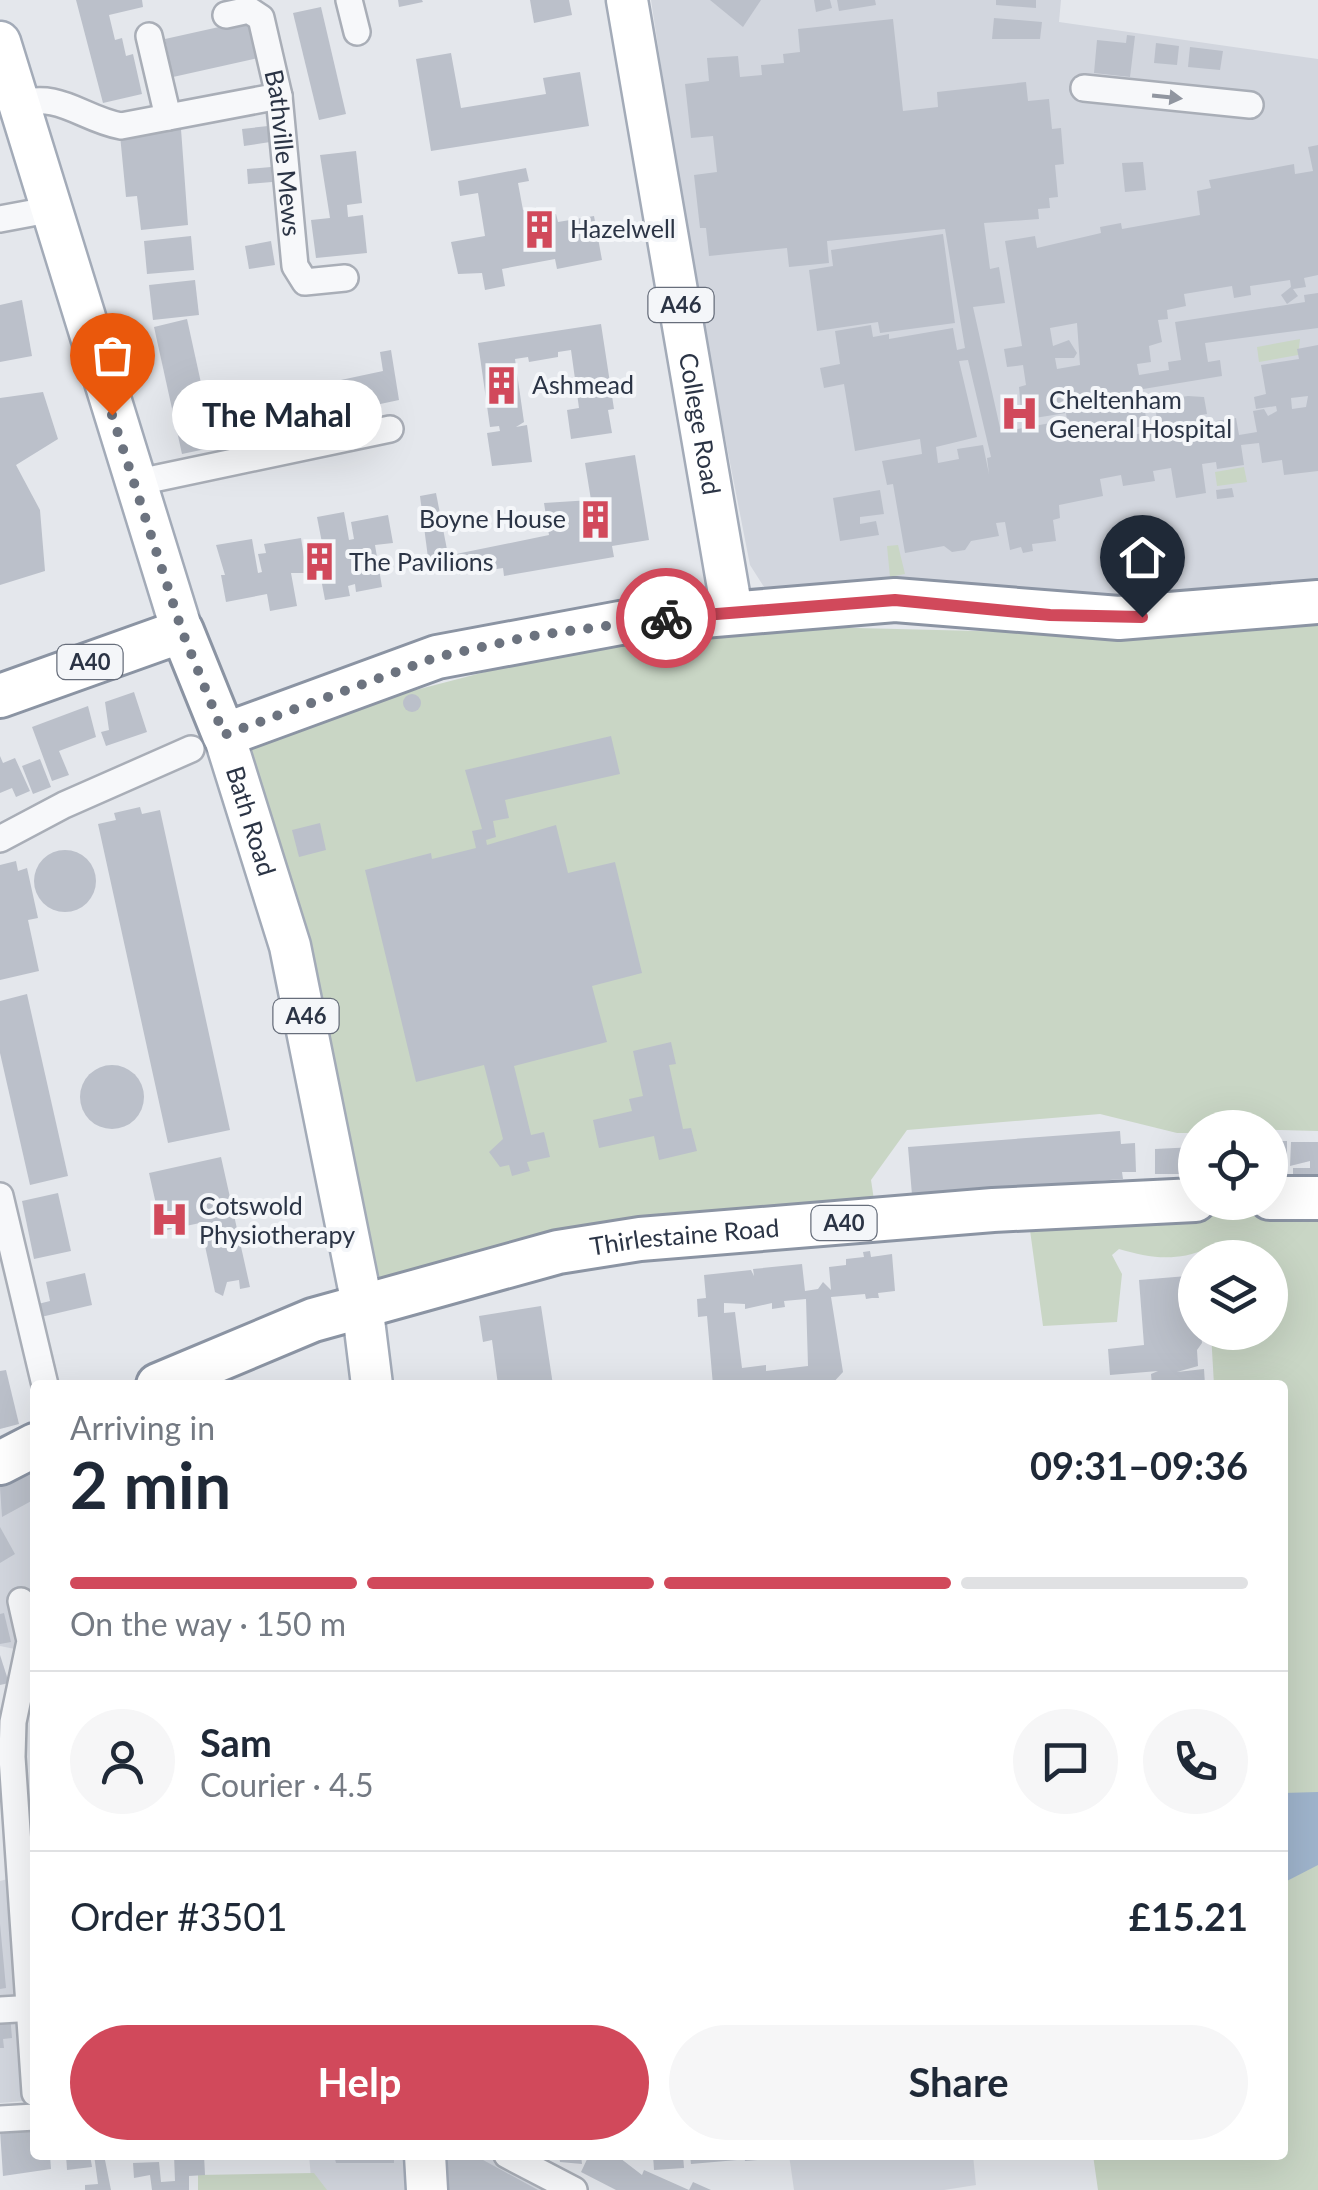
<!DOCTYPE html>
<html lang="en">
<head>
<meta charset="utf-8">
<style>
  body { margin:0; font-family:Lato,sans-serif; background:#f6f6f7; color:#1f2937; height:100vh; display:flex; flex-direction:column; font-size:38px; white-space:nowrap }
  * { box-sizing:border-box; margin:0 }
  p { font-size:32px; color:#747a83 }
  .icon { flex:none; width:55px; height:55px; fill:none; stroke:currentColor; stroke-width:2; stroke-linecap:round; stroke-linejoin:round }
  .map { position:relative; flex:1; overflow:hidden }
  .sheet { position:absolute; left:30px; top:1380px; width:1258px; height:780px; display:flex; flex-direction:column; background:#fff; border-radius:10px; box-shadow:0 10px 40px #0002 }
  .sheet>* { flex:none }
  .tools { position:absolute; left:1178px; top:1110px; display:grid; gap:20px }
  .tools a { display:grid; place-items:center; width:110px; height:110px; border-radius:50%; background:#fff; box-shadow:0 10px 40px #0002; font-size:50px }
  .pin { position:absolute; display:grid; place-items:center; width:85px; height:85px; color:#fff; margin:-102px -42px; border-radius:50% 50% 50% 0; rotate:-45deg; box-shadow:0 0 10px #0007 }
  .pin .icon { rotate:45deg }
  .courier { position:absolute; display:grid; place-items:center; width:100px; height:100px; margin:-50px; border:8px solid #d1495b; border-radius:50%; background:#fff; color:#222; box-shadow:0 2px 12px #0007 }
  .bubble { position:absolute; height:70px; border-radius:35px; background:#fff; box-shadow:0 10px 40px #0002; font-size:32px; font-weight:700; line-height:70px; text-align:center }
  .summary em { font-style:normal; font-weight:700 }
  .summary div { display:flex; flex-direction:column-reverse }
  .summary { display:flex; align-items:center; justify-content:space-between; height:170px; padding:0 40px }
  h1 { font-size:65px; font-weight:700; line-height:75px }
  .bar { display:grid; grid-template-columns:repeat(4,1fr); gap:15px 10px; align-content:center; height:120px; padding:0 40px }
  .bar i { height:12px; border-radius:8px; background:#e0e1e3 }
  .bar .active { background:#d1495b }
  .bar p { grid-column:span 4 }
  .line { display:flex; align-items:center; gap:25px; padding:0 40px; border-top:2px solid #e0e1e3 }
  .line div { flex:1 }
  .round { display:grid; place-items:center; flex:none; width:105px; height:105px; border-radius:52px; background:#f6f6f7 }
  .primary-button { display:flex; gap:20px; margin-top:auto; padding:20px 40px }
  .primary-button a { flex:1; height:115px; border-radius:60px; background:#d1495b; color:#fff; font-size:40px; font-weight:700; line-height:115px; text-align:center }
  .primary-button a+a { background:#f6f6f7; color:#1f2937 }
  .map>svg:first-child { display:block }
  .built { fill:#d2d6de }
  .green { fill:#c9d6c5 }
  .water { fill:#9fb4cc }
  .building { fill:#bbc0ca; fill-rule:evenodd }
  .lines { fill:none; stroke-linecap:round; stroke-linejoin:round }
  .minor-casing { stroke:#a9aeb7; stroke-width:30 }
  .primary-casing { stroke:#a3abb8; stroke-width:45 }
  .trunk-casing { stroke:#8b94a3; stroke-width:48 }
  .minor { stroke:#f7f8fa; stroke-width:25 }
  .primary { stroke:#fff; stroke-width:40 }
  .trunk { stroke:#fff; stroke-width:42 }
  .oneway { fill:#9196a0 }
  .done { stroke:#6c737f; stroke-width:10; stroke-dasharray:0 18 }
  .route { stroke:#d1495b; stroke-width:12 }
  .labels { text-anchor:middle; stroke-width:8; stroke-linejoin:round; paint-order:stroke }
  .shield { fill:#f4f6f9; stroke:#676e7b; stroke-width:2.5 }
  .shield-label { font-size:22px; font-weight:bold; fill:#2b3445 }
  .street-label { font-size:25px; fill:#2b3445; stroke:#f4f6f9 }
  .poi-label { font-size:25px; fill:#2b3445; stroke:#f4f6f9; text-anchor:start }
</style>
</head>
<body>
<div class="map">
<svg width="1318" height="2190" viewBox="0 0 1318 2190">
  <rect width="100%" height="100%" fill="#e4e7ec"/>
  <g class="built">
    <path d="M651,0H1061L1059,22L1318,59V582L1158,599L771,598L750,565L691,263Z"/>
    <path d="M35,1466V1653L0,1646V1486Z"/>
    <path d="M35,1872V2100L0,2103V1881Z"/>
    <path d="M309,2155H545L549,2190H312Z"/>
    <path d="M789,2155H973L976,2185L944,2190H794Z"/>
  </g>
  <g class="green">
    <path d="M1300,339L1298,355L1259,362L1257,347Z"/>
    <path d="M1244,467L1247,482L1217,486L1215,472Z"/>
    <path d="M898,545L905,574L890,577L887,546Z"/>
    <path d="M1318,620V1131L1195,1128V1133H1177L1100,1114L907,1130L871,1180L877,1220L362,1304L238,748L385,698L551,655L776,626L1172,636Z"/>
    <path d="M1318,1198V2190H1098L1093,2155H1282V1385H1214L1211,1333L1270,1332V1258L1207,1257L1206,1249C1176,1262 1149,1258 1119,1249L1112,1255L1122,1274L1117,1322L1043,1326L1027,1208Z"/>
    <path d="M314,2173L327,2190H198V2175Z"/>
  </g>
  <path class="water" d="M1318,1792V1865L1283,1883V1793Z"/>
  <g class="building">
    <path d="M76,0H142L143,7L109,15L115,40L122,38L126,56L133,54L142,94L103,103Z"/>
    <path d="M398,0H422L423,2L399,7Z"/>
    <path d="M530,0H569L572,15L534,23Z"/>
    <path d="M710,0H761L743,27Z"/>
    <path d="M814,0H830L832,8L816,12Z"/>
    <path d="M837,0H875L876,5L839,11Z"/>
    <path d="M996,0H1036V8L996,5Z"/>
    <path d="M321,7L346,114L319,120L293,13Z"/>
    <path d="M994,18L1042,22L1040,39H992Z"/>
    <path d="M255,19L263,57L173,77L165,39Z"/>
    <path d="M893,19L903,111L938,107L937,92L1026,82L1028,101L1049,99L1052,129L1061,128L1064,164L1055,165L1058,197L1049,198L1050,208L1038,209L1039,219L984,223L990,269L999,267L1005,303L973,307L1001,432L1067,420L1066,413L1022,420L1019,387L1026,385L1023,365L1007,367L1004,349L1022,346L1005,241L1035,236L1037,248L1101,233L1100,227L1121,223L1122,229L1200,215L1197,191L1211,188L1209,180L1294,164L1295,174L1313,171L1308,147L1318,145V275L1304,278L1306,287L1293,289L1298,296L1287,304L1281,295L1291,287L1290,280L1250,286L1251,295L1234,298L1232,286L1184,294L1186,306L1167,310L1168,319L1158,320L1162,342L1149,346L1151,362L1137,364L1139,375L1169,370L1168,362L1181,360L1175,322L1305,302L1304,295L1318,293V328L1205,343L1208,362L1220,360L1222,376L1119,393L1122,410L1144,403L1147,426L1129,428L1130,435L1159,431L1154,401L1188,396L1204,397L1207,414L1200,415L1202,423L1236,418L1239,435L1257,432L1253,411L1264,409L1268,416L1277,411L1276,406L1256,409L1254,397L1266,394L1261,365L1299,359L1297,349L1318,345V471L1284,475L1282,460L1262,463L1259,443L1241,445L1244,465L1217,469L1216,462L1202,464L1206,493L1176,498L1171,468L1153,471L1155,481L1123,486L1121,475L1100,479L1103,496L1059,505L1060,518L1053,520L1056,541L1032,544L1033,551L1023,553L1021,547L1010,550L1005,522L996,523L999,536L971,541L965,550L952,552L944,546L905,553L893,484L887,485L882,461L922,454L920,439L855,451L844,384L824,388L820,368L840,364L835,331L871,325L873,337L889,334V339L953,328L957,350L965,348L945,229L827,241L829,263L789,267L787,248L709,256L706,228H700L694,175L717,172L713,136L691,138L685,84L709,81L707,58L738,56L740,77L762,75L761,65L784,63L783,54L800,52L798,29ZM1077,323L1080,365L1057,369L1055,358H1074L1077,353L1069,340L1053,346L1050,328ZM968,360L991,457L987,458L989,474L983,445L957,449L959,459L938,463L936,447L977,437L959,361ZM1308,396L1306,407L1292,409L1291,398Z"/>
    <path d="M1127,35L1135,36L1130,77L1094,73L1097,40L1126,43Z"/>
    <path d="M1156,43L1179,46L1177,65L1154,63Z"/>
    <path d="M1190,47L1223,51L1220,70L1188,67Z"/>
    <path d="M451,53L461,108L546,94L543,78L580,72L589,126L431,151L416,59Z"/>
    <path d="M268,126L270,142L244,146L242,129Z"/>
    <path d="M181,129L188,225L141,230L137,196L126,197L120,135Z"/>
    <path d="M356,151L362,203L347,205L348,217L363,215L367,253L316,258L311,220L330,218L320,155Z"/>
    <path d="M1143,162L1146,190L1125,192L1122,163Z"/>
    <path d="M271,167L272,182L248,184L247,169Z"/>
    <path d="M526,168L529,181L518,183L523,210L536,207L538,217L556,214L558,222L594,216L602,260L557,269L555,259L502,269L505,286L485,290L482,273L458,274L451,242L485,236L478,193L460,196L458,181Z"/>
    <path d="M943,234L955,323L880,333L878,322L817,331L809,270L833,266L831,250Z"/>
    <path d="M191,236L194,270L147,274L144,241Z"/>
    <path d="M271,241L275,265L249,269L245,246Z"/>
    <path d="M195,280L199,315L153,320L149,285Z"/>
    <path d="M22,300L32,356L0,362V305Z"/>
    <path d="M187,319L215,447L182,454L154,327Z"/>
    <path d="M601,324L614,409L608,410L612,433L571,439L567,410L579,408L571,350L558,352V357L529,362L528,357L515,359L524,422L516,427L527,425L532,462L492,466L487,433L500,431L499,426L490,427L478,343Z"/>
    <path d="M391,350L399,400L268,428L261,397L383,371L380,352Z"/>
    <path d="M43,392L58,439L16,465L40,510L45,571L0,585V398Z"/>
    <path d="M635,455L649,540L612,546L614,557L504,576L503,568L459,575L456,554L549,535L544,503L591,500L585,463Z"/>
    <path d="M1232,488L1234,497L1217,499L1216,490Z"/>
    <path d="M880,490L884,514L860,517V524L876,521L879,535L840,541L833,498Z"/>
    <path d="M436,493L451,570L430,573L420,496Z"/>
    <path d="M344,512L349,540L354,539L351,522L388,515L393,543L375,545L382,587L356,592L355,584L348,586L350,596L325,600L319,568L313,573H291L297,606L270,611L267,594L226,602L221,575H225L216,545L252,539L258,573L262,572L258,554L266,553L264,544L301,538L304,557L324,553L317,517Z"/>
    <path d="M134,692L147,732L106,746L101,732L109,730L105,702Z"/>
    <circle cx="412" cy="703" r="9"/>
    <path d="M88,706L96,737L59,751L69,775L52,781L32,727Z"/>
    <path d="M611,736L620,774L505,800L509,818L493,821L496,837L486,840L487,845L556,825L568,873L615,862L642,973L592,986L607,1042L514,1066L531,1135L544,1132L550,1157L527,1162L530,1171L512,1176L509,1165L500,1167L489,1152L503,1139L484,1065L416,1082L365,870L431,853L432,859L476,848L472,831L482,829L465,770Z"/>
    <path d="M0,756L3,763L15,758L30,791L16,797L12,788L0,793Z"/>
    <path d="M40,759L51,787L33,794L22,766Z"/>
    <path d="M140,807L142,814L160,810L230,1130L168,1143L98,824L116,820L114,813Z"/>
    <path d="M320,823L326,850L299,857L292,830Z"/>
    <circle cx="65" cy="881" r="31"/>
    <path d="M16,861L18,871L27,868L38,918L28,920L39,971L0,980V865Z"/>
    <path d="M27,994L68,1176L30,1185L0,1053V1001Z"/>
    <path d="M671,1042L676,1064L669,1065L683,1129L691,1128L697,1151L659,1160L654,1136L599,1148L593,1120L632,1111L629,1099L643,1096L633,1051Z"/>
    <circle cx="112" cy="1097" r="32"/>
    <path d="M1120,1131L1121,1144L1135,1143L1136,1172H1122L1123,1179L912,1195L908,1147Z"/>
    <rect x="1270" y="1141" width="17" height="38"/>
    <path d="M1291,1142H1318V1178H1293V1168H1310V1161L1290,1166Z"/>
    <path d="M1195,1147V1180H1189V1174H1155V1149Z"/>
    <path d="M221,1157L250,1287L240,1289L239,1280L227,1282L223,1296L215,1292L200,1223L162,1231L149,1173Z"/>
    <path d="M58,1193L71,1251L34,1259L22,1201Z"/>
    <path d="M870,1251L871,1257L892,1254L895,1291L878,1293L879,1298H872L866,1299L865,1294L831,1297L843,1372L831,1385H713L707,1316L698,1317L697,1299L706,1298L704,1275L751,1270L754,1276L753,1269L802,1264L805,1291L818,1289L823,1282L831,1290L829,1267L846,1265V1259L864,1257L863,1252ZM806,1299L808,1366L766,1371V1365L742,1368L735,1312L724,1313V1303L745,1304V1309L772,1303V1309L785,1307L784,1301Z"/>
    <path d="M85,1273L92,1305L41,1317L38,1304L50,1301L46,1282Z"/>
    <path d="M1187,1276L1195,1300V1332H1201L1202,1343L1197,1350L1198,1366L1177,1372L1204,1369L1205,1385H1152L1151,1374L1158,1371L1110,1375L1108,1349L1144,1345L1139,1280Z"/>
    <path d="M541,1306L553,1385H498L492,1340L483,1342L479,1316Z"/>
    <path d="M6,1370L19,1424L0,1429V1371Z"/>
    <path d="M35,1468V1499L2,1517L0,1487Z"/>
    <path d="M0,1527L15,1554L0,1563Z"/>
    <path d="M4,1613L11,1642L0,1644V1614Z"/>
    <path d="M0,1655L9,1683L0,1685Z"/>
    <path d="M0,1924L6,1988L0,1989Z"/>
    <path d="M10,2015L12,2038L3,2039L4,2048H0V2016Z"/>
    <path d="M35,2128V2155H50L51,2169L3,2176L0,2130Z"/>
    <path d="M66,2155H90L92,2167L67,2170Z"/>
    <path d="M94,2155H104L111,2190H85V2185L98,2184Z"/>
    <path d="M174,2155H204L205,2175L189,2176V2190H152L150,2175L134,2178L133,2163L159,2162L161,2182L175,2181Z"/>
    <path d="M311,2155H394V2163H336L335,2159L312,2160Z"/>
    <path d="M444,2155H474L538,2190H446Z"/>
    <path d="M559,2155H581L582,2164L560,2162Z"/>
    <path d="M589,2155H616L642,2175L644,2170L689,2190L693,2182L711,2190H616L581,2172Z"/>
    <path d="M653,2155H683L684,2168L654,2170Z"/>
    <path d="M690,2155H737V2160L691,2164Z"/>
    <path d="M744,2155H771L772,2159L745,2161Z"/>
  </g>
  <g class="lines">
    <defs>
      <g id="minor">
        <path d="M349,0L357,32"/>
        <path id="s1" d="M226,15L249,10L261,18L279,96L295,266L305,282L345,278"/>
        <path d="M149,36L168,117"/>
        <path d="M1084,88L1250,105"/>
        <path d="M16,105C59,90 82,119 121,126L279,96"/>
        <path d="M0,219L48,210"/>
        <path d="M134,483L390,429"/>
        <path d="M0,839L64,805L191,749"/>
        <path d="M0,1196L45,1385"/>
        <path d="M21,1601L30,1641L13,1722L12,1757L35,2093"/>
        <path d="M0,2010L35,2008"/>
        <path d="M0,2119L35,2117"/>
        <path d="M507,2155L574,2190"/>
      </g>
      <g id="primary">
        <path id="s2" d="M627,0L732,611"/>
        <path d="M0,42L182,631"/>
        <path id="s3" d="M224,735L290,946L362,1304L372,1385"/>
        <path d="M425,2155L427,2190"/>
      </g>
      <g id="trunk">
        <path d="M0,696L182,631L224,735L437,657L620,623L895,600L1119,618L1318,602"/>
        <path d="M1270,1198H1318"/>
        <path id="s4" d="M158,1385L313,1320L558,1252L640,1239L993,1210L1195,1200"/>
        <path d="M0,1463L35,1445"/>
      </g>
    </defs>
    <use href="#minor" class="minor-casing"/>
    <use href="#primary" class="primary-casing"/>
    <use href="#trunk" class="trunk-casing"/>
    <use href="#minor" class="minor"/>
    <use href="#primary" class="primary"/>
    <use href="#trunk" class="trunk"/>
  </g>
  <defs><path id="oneway-solid" d="M-6-.8H1V-3.2L6.5 0L1 3.2V.8H-6Z" transform="scale(2.5)"/></defs>
  <use class="oneway" href="#oneway-solid" transform="translate(1167 97) rotate(6)"/>
  <g class="lines">
    <path class="done" d="M112,415L182,631L224,735L437,657L532,636L666,618"/>
    <path class="route" d="M666,618L895,600L1050,615L1142,617"/>
  </g>
  <defs>
    <symbol id="building-bare" viewBox="-9 -9 18 18"><path d="M-4-6H4V6H1V3H-1V6H-4ZM-2.5-4.3h1.7v1.8h-1.7ZM.8-4.3h1.7v1.8H.8ZM-2.5-1h1.7V.8h-1.7ZM.8-1h1.7V.8H.8Z" fill="#d1495b" stroke="#f4f6f9" stroke-width="2.5" paint-order="stroke"/></symbol>
    <symbol id="hospital-bare" viewBox="-9 -9 18 18"><path d="M-5-5h3v3.5h4V-5h3V5h-3V1.5h-4V5h-3Z" fill="#d1495b" stroke="#f4f6f9" stroke-width="2.5" paint-order="stroke"/></symbol>
  </defs>
  <g fill-rule="evenodd">
    <use href="#building-bare" x="512" y="202" width="55" height="55"/>
    <use href="#building-bare" x="474" y="358" width="55" height="55"/>
    <use href="#hospital-bare" x="992" y="386" width="55" height="55"/>
    <use href="#building-bare" x="568" y="492" width="55" height="55"/>
    <use href="#building-bare" x="292" y="534" width="55" height="55"/>
    <use href="#hospital-bare" x="142" y="1192" width="55" height="55"/>
  </g>
  <g class="labels">
    <g class="shield">
      <rect x="648.5" y="288" width="65" height="34" rx="8"/>
      <rect x="57.5" y="645" width="65" height="34" rx="8"/>
      <rect x="273.5" y="999" width="65" height="34" rx="8"/>
      <rect x="811.5" y="1206" width="65" height="34" rx="8"/>
    </g>
    <g class="shield-label">
      <text x="681" y="313">A46</text>
      <text x="90" y="670">A40</text>
      <text x="306" y="1024">A46</text>
      <text x="844" y="1231">A40</text>
    </g>
    <g class="street-label">
      <text dy="9" stroke="none"><textPath href="#s1" startOffset="175">Bathville Mews</textPath></text>
      <text dy="9" stroke="none"><textPath href="#s2" startOffset="430">College Road</textPath></text>
      <text dy="9" stroke="none"><textPath href="#s3" startOffset="90">Bath Road</textPath></text>
      <text dy="9" stroke="none"><textPath href="#s4" startOffset="550">Thirlestaine Road</textPath></text>
    </g>
    <g class="poi-label">
      <text x="570" y="238">Hazelwell</text>
      <text x="532" y="394">Ashmead</text>
      <text x="1049" y="409">Cheltenham<tspan x="1049" dy="29">General Hospital</tspan></text>
      <text x="566" y="528" text-anchor="end">Boyne House</text>
      <text x="349" y="571">The Pavilions</text>
      <text x="199" y="1215">Cotswold<tspan x="199" dy="29">Physiotherapy</tspan></text>
    </g>
  </g>
</svg>
<div class="tools">
<a><svg class="icon" aria-label="locate" viewBox="0 0 24 24"><circle cx="12" cy="12" r="6"/><path d="M12 2v4M12 18v4M2 12h4M18 12h4"/></svg></a>
<a><svg class="icon" aria-label="layers" viewBox="0 0 24 24"><path d="M12 4l9 5-9 5-9-5zM3 14l9 5 9-5"/></svg></a>
</div>
<div class="pin" style="left:112px;top:415px;background:#ea580c"><svg class="icon" aria-label="bag" viewBox="0 0 24 24"><path d="M5 8h14l-1 12H6zM9 8a3 3 0 0 1 6 0"/></svg></div>
<div class="pin" style="left:1142px;top:617px;background:#1f2937"><svg class="icon" aria-label="home" viewBox="0 0 24 24"><path d="M3 11l9-7 9 7M6 9v11h12V9"/></svg></div>
<div class="courier" style="left:666px;top:618px"><svg class="icon" aria-label="bike" viewBox="0 0 24 24"><circle cx="6" cy="16" r="4"/><circle cx="18" cy="16" r="4"/><path d="M6 16l4-8h5l3 8M10 8l3 8H6M13 5h3"/></svg></div>
<div class="bubble" style="left:172px;top:380px;width:210px">The Mahal</div>
<section class="sheet">
<div class="summary"><div><h1>2 min</h1><p>Arriving in</p></div><em>09:31–09:36</em></div>
<div class="bar"><i class="active"></i><i class="active"></i><i class="active"></i><i></i><p>On the way · 150 m</p></div>
<div class="line" style="height:180px"><a class="round"><svg class="icon" aria-label="person" viewBox="0 0 24 24"><circle cx="12" cy="8" r="4"/><path d="M4 21q1-7 8-7t8 7"/></svg></a><div><b>Sam</b><p>Courier · 4.5</p></div><a class="round"><svg class="icon" aria-label="chat" viewBox="0 0 24 24"><path d="M4 5h16v11H9l-5 4z"/></svg></a><a class="round"><svg class="icon" aria-label="phone" viewBox="0 0 24 24"><path d="M5 4h4l2 5-3 2q2 4 5 5l2-3 5 2v4C11 20 4 13 5 4z"/></svg></a></div>
<div class="line" style="height:130px"><div>Order #3501</div><b>£15.21</b></div>
<div class="primary-button"><a>Help</a><a>Share</a></div>
</section>
</div>
</body>
</html>
